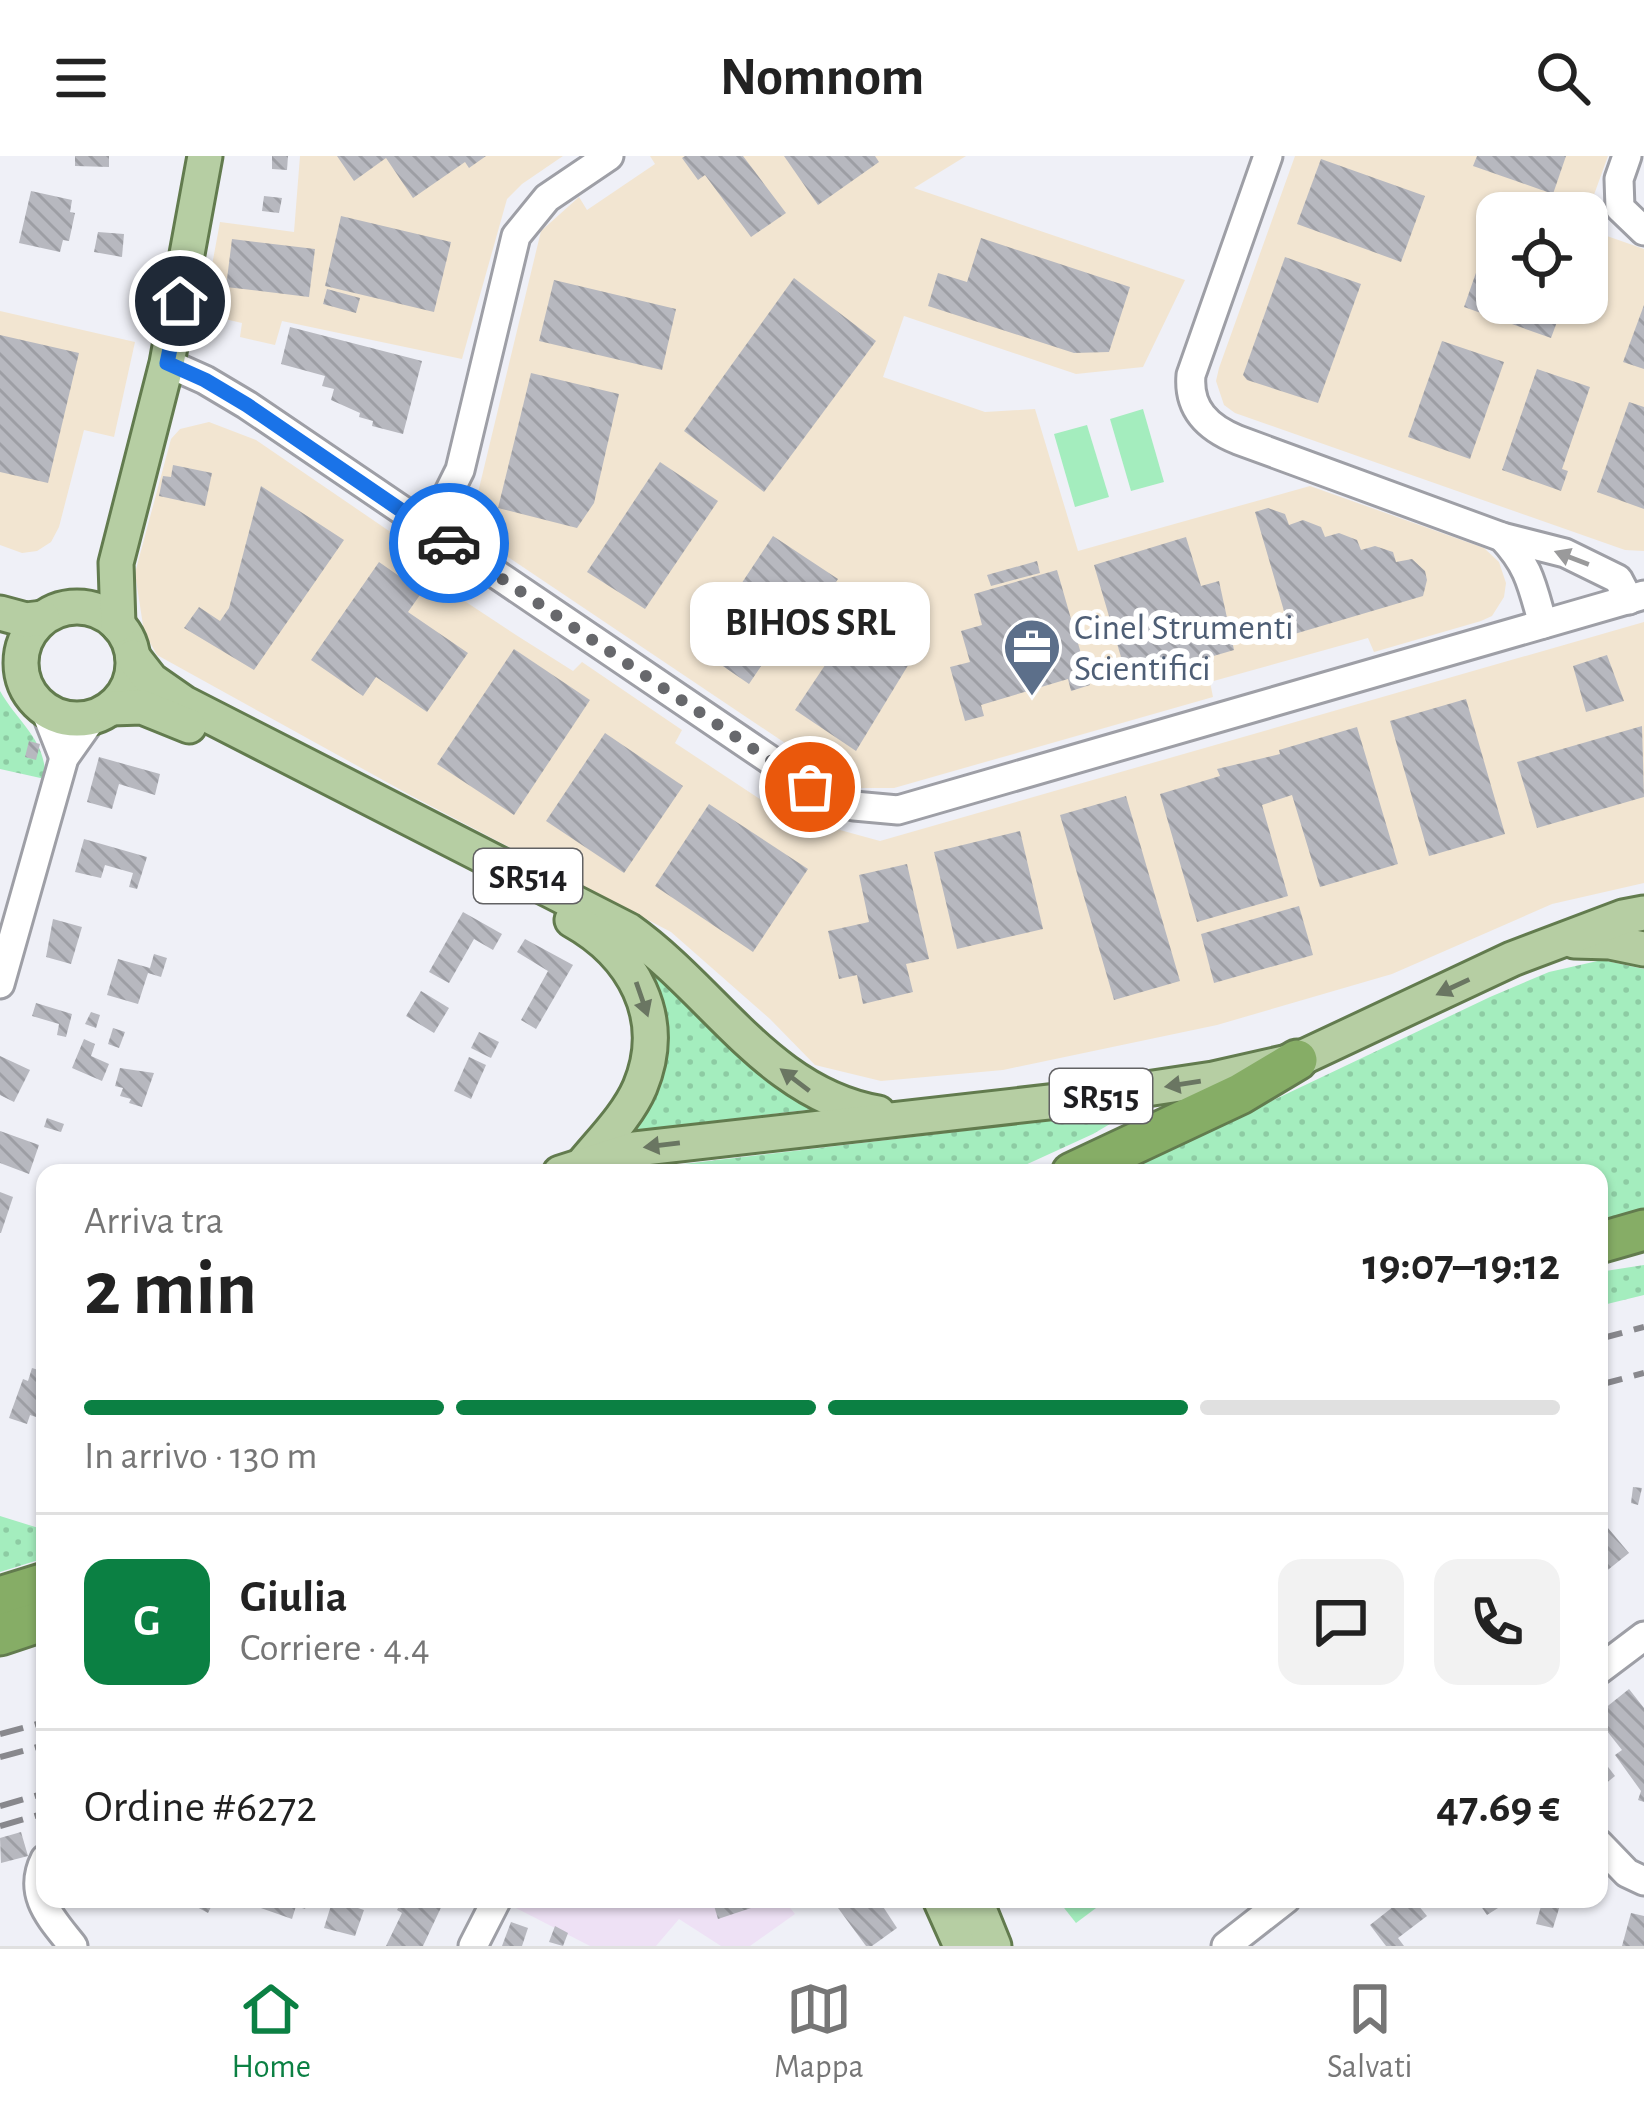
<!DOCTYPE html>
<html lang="it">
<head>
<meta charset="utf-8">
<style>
  body { margin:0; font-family:"Alegreya Sans",sans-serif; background:#f2f2f2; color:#222; height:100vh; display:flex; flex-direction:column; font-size:45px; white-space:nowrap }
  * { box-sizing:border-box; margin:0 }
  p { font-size:39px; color:#767676 }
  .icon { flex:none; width:66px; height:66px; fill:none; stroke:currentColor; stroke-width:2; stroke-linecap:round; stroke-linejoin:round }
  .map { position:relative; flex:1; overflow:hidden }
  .panel { position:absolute; left:36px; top:1008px; width:1572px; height:744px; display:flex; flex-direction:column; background:#fff; border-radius:24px; box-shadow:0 3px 9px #0004 }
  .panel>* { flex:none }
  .tools { position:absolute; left:1476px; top:36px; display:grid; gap:24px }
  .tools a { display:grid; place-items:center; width:132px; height:132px; border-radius:24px; background:#fff; box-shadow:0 3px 9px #0004; font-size:60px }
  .pin { position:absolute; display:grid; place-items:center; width:102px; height:102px; color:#fff; margin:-51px; border:6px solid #fff; border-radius:50%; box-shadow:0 3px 12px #0007 }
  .courier { position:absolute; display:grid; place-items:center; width:120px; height:120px; margin:-60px; border:9px solid #1a73e8; border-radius:50%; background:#fff; color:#222; box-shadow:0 3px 15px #0007 }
  .bubble { position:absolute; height:84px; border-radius:24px; background:#fff; box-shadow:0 3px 9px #0004; font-size:39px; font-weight:600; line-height:84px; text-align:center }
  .headline em { font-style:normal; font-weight:600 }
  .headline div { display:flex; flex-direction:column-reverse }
  .headline { display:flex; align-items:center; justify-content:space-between; height:204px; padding:0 48px }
  h1 { font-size:78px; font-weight:600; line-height:90px }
  .bar { display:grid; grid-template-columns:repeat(4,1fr); gap:18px 12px; align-content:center; height:144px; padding:0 48px }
  .bar i { height:15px; border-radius:9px; background:#e0e0e0 }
  .bar .current { background:#0b8043 }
  .bar p { grid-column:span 4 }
  .line { display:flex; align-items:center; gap:30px; padding:0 48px; border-top:3px solid #e0e0e0 }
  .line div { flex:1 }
  .round { display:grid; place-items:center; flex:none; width:126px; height:126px; border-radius:24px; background:#f2f2f2 }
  header { display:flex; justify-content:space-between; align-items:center; height:156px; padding:0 48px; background:#fff; font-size:54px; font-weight:600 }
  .menu { display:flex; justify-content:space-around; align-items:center; height:168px; border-top:3px solid #e0e0e0; background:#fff; font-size:33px; color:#767676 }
  .menu a { display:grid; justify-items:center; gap:6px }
  .menu .current { color:#0b8043 }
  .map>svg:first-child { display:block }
  .commercial { fill:#eee1f5 }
  .industrial { fill:#f2e5d1 }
  .grass { fill:url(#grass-dots) }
  .park { fill:#a4edbe }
  .building { fill:url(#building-back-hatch) }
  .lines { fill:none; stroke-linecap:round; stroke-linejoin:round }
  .minor-casing { stroke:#9e9fa6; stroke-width:33 }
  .major-casing { stroke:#627b4e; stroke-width:39 }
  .highway-casing { stroke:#627b4e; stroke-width:45 }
  .minor { stroke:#fff; stroke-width:27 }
  .major { stroke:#b6cea3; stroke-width:33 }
  .highway { stroke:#86ad66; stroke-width:39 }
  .rail { stroke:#88888d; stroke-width:6; stroke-dasharray:24 12; stroke-linecap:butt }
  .oneway { fill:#9a9a9b }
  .oneway2 { fill:#6a7662 }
  .done { stroke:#67686c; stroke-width:12; stroke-dasharray:0 21.6 }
  .route { stroke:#1a73e8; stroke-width:15 }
  .labels { text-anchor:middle; stroke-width:12; stroke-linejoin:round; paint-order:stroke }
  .shield { fill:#fff; stroke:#626264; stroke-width:3 }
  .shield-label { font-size:33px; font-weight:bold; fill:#1e1e21 }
  .service-label { font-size:36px; fill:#4e5e75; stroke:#fff; text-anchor:start }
</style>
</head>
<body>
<header><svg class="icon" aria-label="menu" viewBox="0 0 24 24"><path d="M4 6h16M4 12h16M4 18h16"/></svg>Nomnom<svg class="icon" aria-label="search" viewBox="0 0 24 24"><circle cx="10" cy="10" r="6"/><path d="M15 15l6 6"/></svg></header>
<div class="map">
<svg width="1644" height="1790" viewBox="0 0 1644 1790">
  <defs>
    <pattern id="grass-dots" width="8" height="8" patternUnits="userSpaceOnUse" patternTransform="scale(3)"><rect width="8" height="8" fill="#a4edbe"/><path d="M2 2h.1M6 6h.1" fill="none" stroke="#8dcba3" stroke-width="1.8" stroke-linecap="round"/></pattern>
    <pattern id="building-back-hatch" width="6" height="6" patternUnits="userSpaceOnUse" patternTransform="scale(3)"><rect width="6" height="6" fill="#b7b8bf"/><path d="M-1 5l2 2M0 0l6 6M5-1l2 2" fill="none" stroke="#9d9ea4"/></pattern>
  </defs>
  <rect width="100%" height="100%" fill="#eff0f7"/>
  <path class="commercial" d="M519,1743H783L795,1758L750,1790H721L679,1763L656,1790H590L512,1750Z"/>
  <g class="industrial">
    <path d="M300,0H563L522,28L507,43L462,203L282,165L275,189L240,181L242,167L203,158L220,66L294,76Z"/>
    <path d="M650,0H966L914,32L1185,124L1143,211L1076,218L904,160L883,221L985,256L1035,253L1078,395L1310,330L1484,392L1499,406L1506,427L1504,441L1492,460L1481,465L1374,496L1368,482L1210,526L1213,541L894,632H852L493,391L476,345L541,75L579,41L587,54L655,8Z"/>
    <path d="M1295,0H1608L1587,58L1497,57V147H1587V73L1644,93V395L1625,394L1235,257L1224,249L1216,225L1219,212Z"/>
    <path d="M0,155L135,186L114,281L84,274L59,371L51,386L37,395L22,397L0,389Z"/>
    <path d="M209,266L256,284L471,431L463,444L516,479L573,515L582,506L682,574L675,587L769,649L778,637L829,671L880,685L1644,466V727L1552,748L1392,818L1217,869L1003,914L881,925L815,909L770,863L671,776L410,639L157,499L144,476L135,417L171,283L180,273Z"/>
  </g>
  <g class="grass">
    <path d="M0,535C18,567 47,584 45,623L0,613Z"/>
    <path d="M630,789L790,937L814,953L633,975C641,885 695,885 630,789Z"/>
    <path d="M1602,804L1644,813V1056L1632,1061L1599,1064V1017H1120L1490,841L1549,816Z"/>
    <path d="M1132,955L1093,978L1008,1017H607Z"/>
    <path d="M1644,1109V1139L1599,1150V1116Z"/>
    <path d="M0,1360L45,1374V1402L0,1416Z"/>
  </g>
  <g class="park">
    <path d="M1143,253L1164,326L1131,335L1110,263Z"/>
    <path d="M1087,269L1109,341L1075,351L1054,278Z"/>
    <path d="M1057,1743H1101L1104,1746L1076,1767Z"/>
  </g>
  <g class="building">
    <path d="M75,0H109V11L75,10Z"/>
    <path d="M272,0H288L287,14L272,13Z"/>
    <path d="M337,0H486L469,12L465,6L413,42L386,2L354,25Z"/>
    <path d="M685,0H743L786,57L751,81L705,19L698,24L682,2Z"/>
    <path d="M784,0H875L879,6L818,49Z"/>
    <path d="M1477,0H1566L1553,38L1473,10Z"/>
    <path d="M1321,3L1425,40L1401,106L1297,68Z"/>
    <path d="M31,35L72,44L70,56L75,57L69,85L63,84L60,96L19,87Z"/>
    <path d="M264,40L282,42L279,57L262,55Z"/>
    <path d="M341,60L451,86L434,156L325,130Z"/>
    <path d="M1492,71L1497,73V147H1564L1551,182L1464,151Z"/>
    <path d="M98,76L124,78L122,101L94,96Z"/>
    <path d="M981,82L1130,131L1109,196L1074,197L928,150L938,117L967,126Z"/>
    <path d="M232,83L315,93L309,141L226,131Z"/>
    <path d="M1285,101L1361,128L1318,247L1247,224L1243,219Z"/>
    <path d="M794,122L876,185L764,336L684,275Z"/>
    <path d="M554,124L676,153L662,214L539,185Z"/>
    <path d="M327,133L360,142L356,157L323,148Z"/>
    <path d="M1644,149V213L1623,206Z"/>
    <path d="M290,171L422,205L403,278L372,270L373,265L359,261L360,257L331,244L334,233L322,230L325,220L281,208Z"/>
    <path d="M0,179L79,197L48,327L0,316Z"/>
    <path d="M1442,185L1504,206L1470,303L1408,281Z"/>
    <path d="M1537,213L1590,231L1562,313L1568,315L1561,335L1502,314Z"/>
    <path d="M531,217L619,238L594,347L577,372L498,352Z"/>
    <path d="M1629,246L1644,251V353L1597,336Z"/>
    <path d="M660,306L718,345L645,453L587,416Z"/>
    <path d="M173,309L212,317L205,350L159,340L163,320L171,321Z"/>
    <path d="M261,330L344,384L254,514L184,472L199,451L220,465L229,452Z"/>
    <path d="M1268,352L1285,358L1289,369L1303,364L1321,371L1325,381L1339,377L1357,384L1361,394L1375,390L1393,396L1396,406L1412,403L1425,415L1427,424L1423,440L1291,479L1255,356Z"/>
    <path d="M773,380L838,423L829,437L816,429L749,528L698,493Z"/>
    <path d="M1186,381L1201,430L1219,425L1234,494L1128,525L1094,409Z"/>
    <path d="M1037,405L1040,417L991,430L987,419Z"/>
    <path d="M379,406L422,436L408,456L468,497L427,556L376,521L363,540L311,504Z"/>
    <path d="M1057,414L1090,529L1071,535L1068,523L981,549L984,560L965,565L950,511L970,506L961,475L982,469L974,438Z"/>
    <path d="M868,445L924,483L856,595L795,554Z"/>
    <path d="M514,493L590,544L514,659L437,608Z"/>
    <path d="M1607,499L1624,545L1586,556L1573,510Z"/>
    <path d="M1466,543L1505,678L1429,700L1390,565Z"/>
    <path d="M1642,570L1644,641L1537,672L1517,606Z"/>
    <path d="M1357,571L1398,708L1320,731L1292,639L1262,649L1288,740L1197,766L1160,638L1220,620L1217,613L1280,598L1279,594Z"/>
    <path d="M605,577L683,630L624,717L546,665Z"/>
    <path d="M29,585L40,588L36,604L25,601Z"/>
    <path d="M99,601L160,618L155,639L119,628L112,653L87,646Z"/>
    <path d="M1126,640L1180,825L1114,844L1060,659Z"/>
    <path d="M709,648L808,713L753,796L655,730Z"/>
    <path d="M1020,675L1043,773L957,793L934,696Z"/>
    <path d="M84,683L147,701L137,733L129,731L133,717L105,709L101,722L75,716Z"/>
    <path d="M907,708L929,803L906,808L913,836L863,848L857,819L839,823L828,775L869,766L859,719Z"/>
    <path d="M1299,750L1313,799L1214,827L1201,778Z"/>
    <path d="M463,756L502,778L493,794L474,783L449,827L429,816Z"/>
    <path d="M53,763L82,771L71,808L46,801Z"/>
    <path d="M525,783L573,809L536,873L521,864L548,815L517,796Z"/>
    <path d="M154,798L167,802L161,821L148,817L138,848L107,839L118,803L150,812Z"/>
    <path d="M421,835L449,852L434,877L406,860Z"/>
    <path d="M36,847L72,858L66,881L57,879L59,868L32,860Z"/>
    <path d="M91,856L100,859L96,872L85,868Z"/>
    <path d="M113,872L125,876L119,892L108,888Z"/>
    <path d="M479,876L499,886L491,902L471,892Z"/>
    <path d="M84,883L95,888L91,900L109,908L102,925L72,912Z"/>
    <path d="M0,900L30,914L14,946L0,939Z"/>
    <path d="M469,901L486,909L471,943L454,935Z"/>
    <path d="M120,912L154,917L142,951L129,947L131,943L120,940L123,932L115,930Z"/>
    <path d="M47,962L64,968L61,976L44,971Z"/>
    <path d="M0,975L39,989L29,1018L0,1007Z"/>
    <path d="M0,1036L13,1041L1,1077H0Z"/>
    <path d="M32,1212L45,1216V1264L30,1259L27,1268L9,1262L23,1223L28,1225Z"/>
    <path d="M1633,1331L1642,1332L1638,1349L1631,1347Z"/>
    <path d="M1608,1372L1629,1397L1599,1421V1380Z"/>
    <path d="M1629,1533L1644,1552V1646L1638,1644L1641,1635L1615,1599L1622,1594L1599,1565V1557Z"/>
    <path d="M1599,1599L1615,1620L1599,1633Z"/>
    <path d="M21,1676L28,1700L1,1707L0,1682Z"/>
    <path d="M182,1743H215L208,1757Z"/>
    <path d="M261,1743H309L305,1753L296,1750L292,1763L258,1751Z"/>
    <path d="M333,1743H357L355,1751L364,1754L355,1780L324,1772Z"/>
    <path d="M403,1743H445L423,1790H386L402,1757L397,1754Z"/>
    <path d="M712,1743H748L751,1752L718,1763Z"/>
    <path d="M850,1743H878L897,1772L872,1790H866L838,1752Z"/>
    <path d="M1403,1743H1413L1427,1760L1398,1782L1404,1790H1386L1370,1769Z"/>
    <path d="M1476,1743H1492L1498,1752L1487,1759Z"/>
    <path d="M1543,1743H1562L1553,1772L1536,1768Z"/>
    <path d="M1631,1757L1644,1760V1790H1622Z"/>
    <path d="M511,1766L528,1772L522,1790H502Z"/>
    <path d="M555,1770L568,1777L563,1790L549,1786Z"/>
  </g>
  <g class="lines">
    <defs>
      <g id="minor">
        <path d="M1268,0L1191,219C1188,253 1208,272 1238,284L1502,381L1565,397L1618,423L1629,444"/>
        <path d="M1627,0L1619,23L1620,52L1644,75"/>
        <path d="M167,207L205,224L247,249L810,631L854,650L898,654L1644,439"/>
        <path d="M430,374L460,314L516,80L547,42L609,0"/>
        <path d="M1502,381C1530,411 1532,430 1543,468"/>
        <path d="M45,554L64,602"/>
        <path d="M0,828L64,602L93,561"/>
        <path d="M1599,1514L1644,1480"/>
        <path d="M1599,1688L1627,1717L1644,1725"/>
        <path d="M45,1703C27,1739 51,1762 73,1790"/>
        <path d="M473,1790L497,1743"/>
        <path d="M1226,1790L1286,1743"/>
      </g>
      <g id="major">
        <circle cx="77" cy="507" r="56"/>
        <path d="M0,457L26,464L43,462"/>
        <path d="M118,469L116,407L167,207L205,0"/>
        <path d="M133,501L151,524L184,547L628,774C715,836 769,938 878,957"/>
        <path d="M111,552L142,551L189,570"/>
        <path d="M572,764C633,798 669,861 640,931C628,959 603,984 584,1007"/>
        <path d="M1574,785L1610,786L1644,793"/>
        <path d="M560,1017L635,993L1093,941L1213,923L1297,904L1512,803L1623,761L1644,757"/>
        <path d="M940,1743L961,1790"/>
        <path d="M975,1743L994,1790"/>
      </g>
      <g id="highway">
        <path d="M1072,1017L1240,938L1297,904"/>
        <path d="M1599,1087L1644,1074"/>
        <path d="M0,1441L45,1427"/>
        <path d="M0,1479L45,1464"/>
      </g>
    </defs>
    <use href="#minor" class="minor-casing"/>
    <use href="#major" class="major-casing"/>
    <use href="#highway" class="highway-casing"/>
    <use href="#minor" class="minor"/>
    <use href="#major" class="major"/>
    <use href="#highway" class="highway"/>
    <g class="rail">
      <path d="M1599,1183L1644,1171"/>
      <path d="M1599,1229L1644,1217"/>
      <path d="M0,1578L45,1566"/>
      <path d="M0,1601L45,1589"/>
      <path d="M0,1650L45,1637"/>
      <path d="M0,1670L45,1657"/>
    </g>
  </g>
  <defs><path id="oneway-solid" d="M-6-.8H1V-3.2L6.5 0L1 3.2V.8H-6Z" transform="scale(3)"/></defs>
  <use class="oneway" href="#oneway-solid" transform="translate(1572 402) rotate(-159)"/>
  <g class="oneway2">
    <use href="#oneway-solid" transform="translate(1453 831) rotate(155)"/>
    <use href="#oneway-solid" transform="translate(642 843) rotate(71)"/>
    <use href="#oneway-solid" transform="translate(795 924) rotate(-143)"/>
    <use href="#oneway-solid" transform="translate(1183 928) rotate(171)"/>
    <use href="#oneway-solid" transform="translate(662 989) rotate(173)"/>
  </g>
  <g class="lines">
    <path class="done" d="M449,387L810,631"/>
    <path class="route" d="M180,145L167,207L205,224L247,249L449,387"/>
  </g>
  <defs>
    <symbol id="office-pin" viewBox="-11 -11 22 30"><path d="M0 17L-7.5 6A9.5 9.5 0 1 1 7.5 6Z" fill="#5c6f8a" stroke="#fff"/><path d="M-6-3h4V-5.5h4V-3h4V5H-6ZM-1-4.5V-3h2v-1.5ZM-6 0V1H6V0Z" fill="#fff"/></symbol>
  </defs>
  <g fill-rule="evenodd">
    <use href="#office-pin" x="999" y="458" width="66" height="90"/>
  </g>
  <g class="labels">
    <g class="shield">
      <rect x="474" y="693" width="108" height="54" rx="9"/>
      <rect x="1050" y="913" width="102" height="54" rx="9"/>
    </g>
    <g class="shield-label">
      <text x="528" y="732">SR514</text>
      <text x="1101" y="952">SR515</text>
    </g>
    <g class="service-label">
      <text x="1074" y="483">Cinel Strumenti<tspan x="1074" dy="41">Scientifici</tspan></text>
    </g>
  </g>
</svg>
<div class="tools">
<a><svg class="icon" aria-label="locate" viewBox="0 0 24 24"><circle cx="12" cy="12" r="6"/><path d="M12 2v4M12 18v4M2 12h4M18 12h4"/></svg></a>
</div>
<div class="pin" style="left:810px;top:631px;background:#ea580c"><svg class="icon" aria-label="bag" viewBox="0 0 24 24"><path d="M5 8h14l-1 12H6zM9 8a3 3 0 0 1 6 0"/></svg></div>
<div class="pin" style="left:180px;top:145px;background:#1f2937"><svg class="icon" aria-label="home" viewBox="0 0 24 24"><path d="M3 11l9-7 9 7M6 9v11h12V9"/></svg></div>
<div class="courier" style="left:449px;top:387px"><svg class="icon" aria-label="car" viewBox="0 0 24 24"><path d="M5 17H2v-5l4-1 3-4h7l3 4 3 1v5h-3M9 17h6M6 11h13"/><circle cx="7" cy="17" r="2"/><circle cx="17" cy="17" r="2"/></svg></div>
<div class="bubble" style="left:690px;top:426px;width:240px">BIHOS SRL</div>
<section class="panel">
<div class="headline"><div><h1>2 min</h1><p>Arriva tra</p></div><em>19:07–19:12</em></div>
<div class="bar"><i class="current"></i><i class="current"></i><i class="current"></i><i></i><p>In arrivo · 130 m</p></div>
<div class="line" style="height:216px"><b class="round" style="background:#0b8043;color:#fff">G</b><div><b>Giulia</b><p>Corriere · 4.4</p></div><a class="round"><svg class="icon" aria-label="chat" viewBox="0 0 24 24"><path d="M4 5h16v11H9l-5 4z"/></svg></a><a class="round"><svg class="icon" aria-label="phone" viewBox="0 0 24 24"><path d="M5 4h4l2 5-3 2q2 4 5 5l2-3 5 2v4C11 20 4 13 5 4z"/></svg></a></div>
<div class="line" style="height:156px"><div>Ordine #6272</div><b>47.69 €</b></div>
</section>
</div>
<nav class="menu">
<a class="current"><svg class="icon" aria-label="home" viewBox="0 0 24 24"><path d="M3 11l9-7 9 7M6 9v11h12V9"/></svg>Home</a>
<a><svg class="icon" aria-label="map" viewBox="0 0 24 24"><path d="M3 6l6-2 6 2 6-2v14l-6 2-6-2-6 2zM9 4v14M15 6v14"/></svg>Mappa</a>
<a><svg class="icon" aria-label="saved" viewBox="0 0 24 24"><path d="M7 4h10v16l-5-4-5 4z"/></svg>Salvati</a>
</nav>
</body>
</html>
